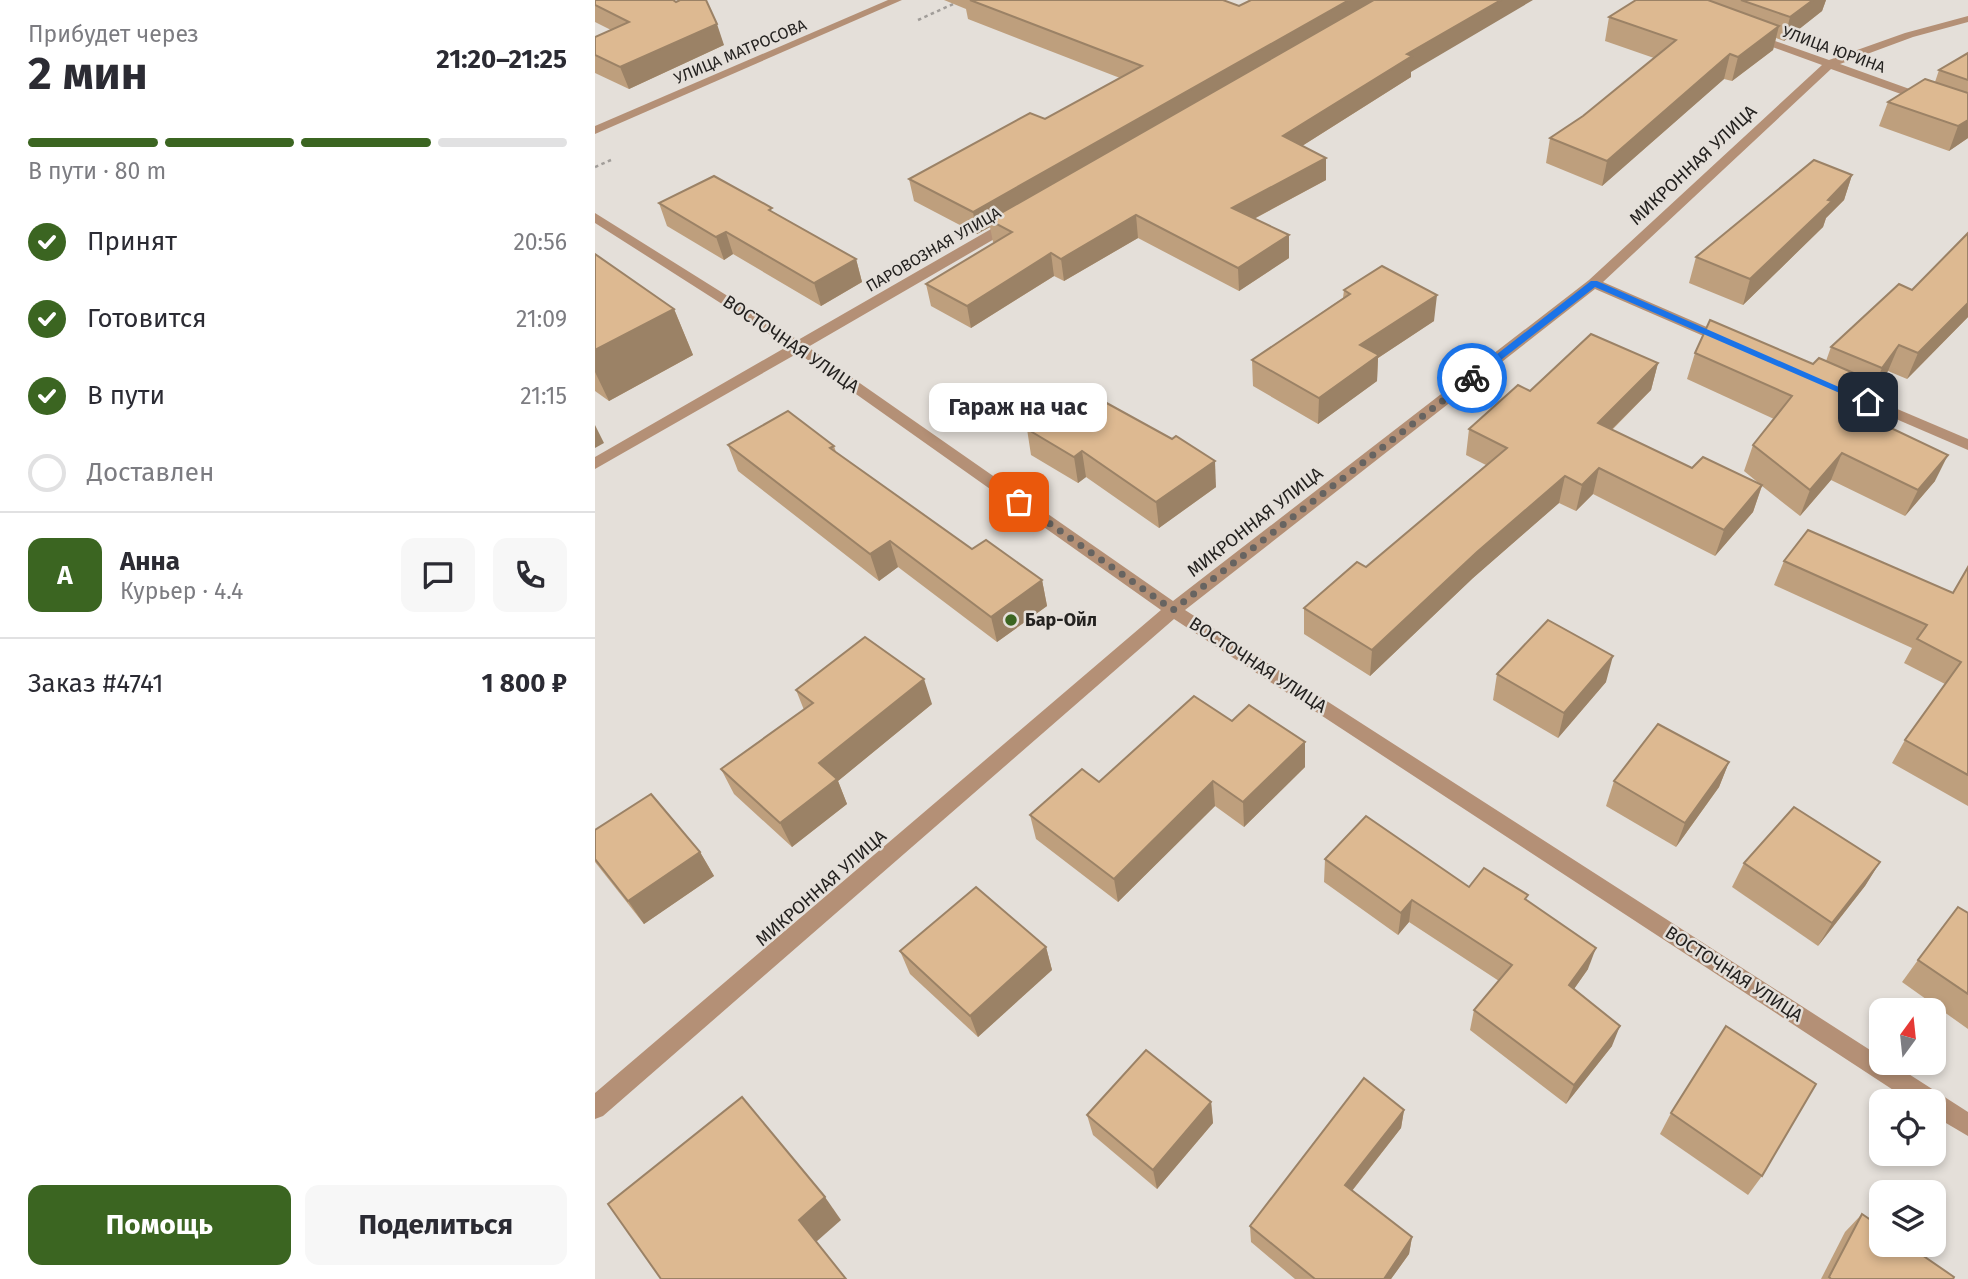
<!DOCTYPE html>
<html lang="ru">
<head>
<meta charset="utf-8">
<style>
  body { margin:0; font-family:"Fira Sans",sans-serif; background:#f7f7f7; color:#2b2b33; height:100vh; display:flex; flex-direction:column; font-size:26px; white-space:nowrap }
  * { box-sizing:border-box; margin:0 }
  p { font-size:23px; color:#7c7c81 }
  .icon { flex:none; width:38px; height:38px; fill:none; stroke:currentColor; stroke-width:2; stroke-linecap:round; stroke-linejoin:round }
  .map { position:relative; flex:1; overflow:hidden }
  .drawer { display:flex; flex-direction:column; background:#fff; width:595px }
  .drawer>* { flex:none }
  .needle { width:46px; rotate:15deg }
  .buttons { position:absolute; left:1274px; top:998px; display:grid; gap:14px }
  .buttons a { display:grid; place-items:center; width:77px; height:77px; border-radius:14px; background:#fff; box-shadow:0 4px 10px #0003; font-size:35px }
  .pin { position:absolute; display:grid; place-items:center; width:60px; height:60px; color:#fff; margin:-30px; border-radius:14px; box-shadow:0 4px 10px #0006 }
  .courier { position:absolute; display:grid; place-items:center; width:70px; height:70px; margin:-35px; border:5px solid #1a73e8; border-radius:50%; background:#fff; color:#222; box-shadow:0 2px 9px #0007 }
  .bubble { position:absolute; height:49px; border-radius:14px; background:#fff; box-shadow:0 4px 10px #0003; font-size:23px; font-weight:700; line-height:49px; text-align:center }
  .summary em { font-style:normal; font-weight:700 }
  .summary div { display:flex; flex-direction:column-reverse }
  .summary { display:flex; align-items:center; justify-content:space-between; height:119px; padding:0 28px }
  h1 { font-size:46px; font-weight:700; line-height:52px }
  .bar { display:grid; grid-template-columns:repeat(4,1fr); gap:10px 7px; align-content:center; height:84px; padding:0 28px }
  .bar i { height:9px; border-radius:5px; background:#e1e1e2 }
  .bar .selected { background:#3b6521 }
  .bar p { grid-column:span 4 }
  .line { display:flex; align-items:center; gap:18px; padding:0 28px; border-top:2px solid #e1e1e2 }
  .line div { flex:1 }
  .round { display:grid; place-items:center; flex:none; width:74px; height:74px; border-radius:14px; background:#f7f7f7 }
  ol { padding:0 28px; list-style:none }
  li { display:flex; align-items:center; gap:21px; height:77px }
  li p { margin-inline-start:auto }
  li .icon { padding:7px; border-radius:50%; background:#3b6521; color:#fff; stroke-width:4 }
  li:last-child { color:#7c7c81 }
  li i { width:38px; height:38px; border:4px solid #e1e1e2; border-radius:50% }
  .cta { display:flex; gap:14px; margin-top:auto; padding:14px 28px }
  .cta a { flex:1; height:80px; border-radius:14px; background:#3b6521; color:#fff; font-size:28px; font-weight:700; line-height:80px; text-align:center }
  .cta a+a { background:#f7f7f7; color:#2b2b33 }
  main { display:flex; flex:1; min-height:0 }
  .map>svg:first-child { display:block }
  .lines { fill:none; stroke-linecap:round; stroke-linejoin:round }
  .path { stroke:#a19d99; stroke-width:2.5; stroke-dasharray:3.5 3.5; stroke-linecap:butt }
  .minor { fill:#b49076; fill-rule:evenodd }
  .wall { fill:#be9f7d }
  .shaded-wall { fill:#9b8266 }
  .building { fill:#ddb991; stroke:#9b8266; stroke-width:2 }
  .route { fill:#1a73e8 }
  .done { stroke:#676461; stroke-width:7; stroke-dasharray:0 12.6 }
  .poi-dot { fill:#3b6521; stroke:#e4dfd9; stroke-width:2.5 }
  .labels { text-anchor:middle; stroke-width:5; stroke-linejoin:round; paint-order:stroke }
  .far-street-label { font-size:16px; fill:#242220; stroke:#e4dfd9 }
  .street-label { font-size:18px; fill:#242220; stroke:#e4dfd9 }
  .poi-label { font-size:18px; font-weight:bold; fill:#242220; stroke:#e4dfd9; text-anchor:start }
</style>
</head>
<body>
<main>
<section class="drawer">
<div class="summary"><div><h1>2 мин</h1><p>Прибудет через</p></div><em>21:20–21:25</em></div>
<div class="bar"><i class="selected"></i><i class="selected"></i><i class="selected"></i><i></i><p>В пути · 80 m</p></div>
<ol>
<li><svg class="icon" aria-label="check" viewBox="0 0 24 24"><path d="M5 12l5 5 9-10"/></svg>Принят<p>20:56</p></li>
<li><svg class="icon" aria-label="check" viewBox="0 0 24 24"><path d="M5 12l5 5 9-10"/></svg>Готовится<p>21:09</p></li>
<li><svg class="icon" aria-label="check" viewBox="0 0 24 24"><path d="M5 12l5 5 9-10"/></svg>В пути<p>21:15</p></li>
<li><i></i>Доставлен</li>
</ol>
<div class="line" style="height:126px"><b class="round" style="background:#3b6521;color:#fff">А</b><div><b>Анна</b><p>Курьер · 4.4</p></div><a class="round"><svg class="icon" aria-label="chat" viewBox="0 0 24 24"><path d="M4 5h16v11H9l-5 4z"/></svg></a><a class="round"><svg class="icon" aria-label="phone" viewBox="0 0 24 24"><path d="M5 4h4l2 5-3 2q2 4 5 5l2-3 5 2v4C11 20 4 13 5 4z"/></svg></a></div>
<div class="line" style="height:91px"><div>Заказ #4741</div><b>1 800 ₽</b></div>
<div class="cta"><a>Помощь</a><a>Поделиться</a></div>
</section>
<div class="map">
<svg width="1373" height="1279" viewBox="0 0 1373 1279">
  <rect width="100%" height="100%" fill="#e4dfd9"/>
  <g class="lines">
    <g class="path">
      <path d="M323,20L367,0"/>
      <path d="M0,167L16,160"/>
    </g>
    <g class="minor">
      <path d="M293,0H307L0,134V126Z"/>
      <path d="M1373,16V22L1318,37L1245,64L1373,110V118L1236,69L1008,282L1137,338V344H1127L1000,289L590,610L1286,1057V1062H1295L1373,1112V1136L1339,1116V1101H1315L579,619L8,1116L0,1119V1093L566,610L203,353L0,469V457L193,346L0,223V213L203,340L410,221H420V227L213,347L578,601L994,280L1227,65L1155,39V35H1163L1234,60L1310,33Z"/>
      <path d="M1248,386L1373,439V450L1243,394L1241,391L1243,388Z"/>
    </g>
  </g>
  <g class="wall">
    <path d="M0,0L129,45L34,89L0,73V37L16,30L0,22Z"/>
    <path d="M349,0H628L816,72V77L707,146L731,180L659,219L694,258L644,291L543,238L469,281L459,276L376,328L336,306L331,284L399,243L398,242L395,227L382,234L319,201L314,179L450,119L525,78L373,19L371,9Z"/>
    <path d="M1041,0H1231L1227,11L1189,41L1181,38L1178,50L1137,81L1129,79L1007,186L951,163L955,138L988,116L1059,58L1010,41L1014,17Z"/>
    <path d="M1373,53V138L1354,151L1284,126L1293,102L1340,82L1344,70Z"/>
    <path d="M1257,175L1249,200L1231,218L1228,227L1148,305L1094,283L1101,257Z"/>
    <path d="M64,203L178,212L261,259L267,282L226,306L138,254L129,260L72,226Z"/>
    <path d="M1373,233V317L1312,379L1293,371L1276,394L1272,393L1267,407L1263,412L1340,481L1310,516L1236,480L1205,516L1167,486L1158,512L1120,556L998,494L981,511L964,503L878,578L775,676L709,634V608L771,567L891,465L871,455L874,429L935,391L1063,363L1056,390L1017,430L1097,468L1166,485L1149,471L1158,445L1179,419L1092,379L1100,353L1218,364L1231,361L1236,347L1317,290Z"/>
    <path d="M0,254L79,309L98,355L14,401L0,391Z"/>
    <path d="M749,290L839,321L783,358L782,381L723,424L658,386L657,360L748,298Z"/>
    <path d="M432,429L621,487L564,528L491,477L483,483L436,455Z"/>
    <path d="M133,445L239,446L241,452L377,549L447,580L452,606L402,642L303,567L284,581L143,471Z"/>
    <path d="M1189,561L1358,593L1373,567V806L1297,763L1310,740L1350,684L1309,663L1317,648L1179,585Z"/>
    <path d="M902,674L1011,682L963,738L898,700Z"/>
    <path d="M201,690L337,704L243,781L252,804L197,847L139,794L126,769L209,710Z"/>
    <path d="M637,721L710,767L649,827L620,806L523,902L441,839L435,815L504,782Z"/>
    <path d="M1134,762L1124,787L1081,847L1011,806L1019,781Z"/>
    <path d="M0,830L105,852L119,876L49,924L0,862Z"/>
    <path d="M730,859L874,887L932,900L993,969L979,989L1017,1046L971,1104L875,1030L879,1010L904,981L814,922L803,935L729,882Z"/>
    <path d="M1285,862L1270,886L1223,946L1137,887L1149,863Z"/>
    <path d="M1373,913V1029L1307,982L1323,960Z"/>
    <path d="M451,947L457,970L383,1037L315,974L305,951Z"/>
    <path d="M616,1102L618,1123L562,1189L498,1135L492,1115Z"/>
    <path d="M809,1110L806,1128L757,1191L817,1237L814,1254L796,1279H700L656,1242L655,1226Z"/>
    <path d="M1076,1113L1167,1176L1153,1195L1065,1134Z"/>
    <path d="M1267,1214L1358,1279H1226L1250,1232Z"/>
  </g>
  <g class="shaded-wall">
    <path d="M754,0H790L394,220L395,227L382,234L378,212Z"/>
    <path d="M906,0H938L816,72V77L688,158V136L812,54Z"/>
    <path d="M1218,0H1231L1227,11L1189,41L1195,17Z"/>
    <path d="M122,24L129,45L34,89L25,67Z"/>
    <path d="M1184,26L1178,50L1137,81L1143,57Z"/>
    <path d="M1135,54L1129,79L1007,186L1012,161Z"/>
    <path d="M1373,120V138L1354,151L1363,126Z"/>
    <path d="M731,158V180L638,230L637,208Z"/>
    <path d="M1257,175L1249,200L1231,218L1228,227L1148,305L1155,279Z"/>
    <path d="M541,215L543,238L469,281L466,259Z"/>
    <path d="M131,232L138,254L129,260L121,237Z"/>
    <path d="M694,235V258L644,291L643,268Z"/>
    <path d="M456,253L459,276L376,328L372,306Z"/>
    <path d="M261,259L267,282L226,306L219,283Z"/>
    <path d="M842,295L839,321L783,358L782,381L723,424L724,398L765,345Z"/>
    <path d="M1373,303V317L1312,379L1323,353Z"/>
    <path d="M79,309L98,355L14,401L0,372V350Z"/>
    <path d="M1304,345L1293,371L1276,394L1287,368Z"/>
    <path d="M1063,363L1056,390L997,449L1003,423Z"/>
    <path d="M1277,381L1267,407L1246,436L1256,409Z"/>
    <path d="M0,425L9,443L0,448Z"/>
    <path d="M487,451L491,477L483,483L479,457Z"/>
    <path d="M1247,453L1236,480L1205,516L1215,490Z"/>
    <path d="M1353,455L1340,481L1310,516L1323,490Z"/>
    <path d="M620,461L621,487L564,528L561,502Z"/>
    <path d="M1004,468L998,494L981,511L987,485Z"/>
    <path d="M970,476L964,503L878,578L775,676L777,650L882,552Z"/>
    <path d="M1167,485L1158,512L1120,556L1129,530Z"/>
    <path d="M295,541L303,567L284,581L275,554Z"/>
    <path d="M447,580L452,606L402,642L396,617Z"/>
    <path d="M1018,656L1011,682L963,738L969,713Z"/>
    <path d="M329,679L337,704L243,781L252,804L197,847L185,823L224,763Z"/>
    <path d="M710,742V767L649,827L648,802Z"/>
    <path d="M1134,762L1124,787L1081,847L1090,823Z"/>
    <path d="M618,781L620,806L523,902L519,879Z"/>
    <path d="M105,852L119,876L49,924L33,901Z"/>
    <path d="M1285,862L1270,886L1223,946L1237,923Z"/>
    <path d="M817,900L814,922L803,935L806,913Z"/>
    <path d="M451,947L457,970L383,1037L375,1016Z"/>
    <path d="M1001,948L993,969L967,1006L974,985Z"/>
    <path d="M1025,1026L1017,1046L971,1104L979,1085Z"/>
    <path d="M616,1102L618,1123L562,1189L558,1170Z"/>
    <path d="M809,1110L806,1128L748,1202L750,1185Z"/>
    <path d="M230,1197L246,1220L221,1242L204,1220Z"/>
    <path d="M817,1237L814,1254L796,1279H789Z"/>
  </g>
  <g class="building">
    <path d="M0,0H78L81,2L85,0H111L122,24L25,67L0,55V37L34,22L0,5Z"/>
    <path d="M375,0H628L644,6L656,0H754L378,212L314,179L435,113L450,119L547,66Z"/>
    <path d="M779,0H906L812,54L817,56L688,136L731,158L637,208L694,235L643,268L541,215L466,259L456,253L372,306L331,284L417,232L394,220Z"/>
    <path d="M1041,0H1113L1184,26L1143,57L1135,54L1012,161L955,138L988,116L1081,40L1014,17Z"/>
    <path d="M1146,0H1218L1195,17Z"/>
    <path d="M1373,53V80L1344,70Z"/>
    <path d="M1330,79L1373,93V120L1363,126L1293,102Z"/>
    <path d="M1219,160L1257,175L1233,200L1237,201L1155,279L1101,257Z"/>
    <path d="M119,176L177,208L174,210L261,259L219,283L131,232L121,237L64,203Z"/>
    <path d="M1373,233V303L1323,353L1304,345L1287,368L1236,347L1304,284L1317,290Z"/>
    <path d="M0,254L79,309L0,350Z"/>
    <path d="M787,266L842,295L765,345L784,355L724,398L657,360L755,294L749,290Z"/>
    <path d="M1115,320L1218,364L1224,358L1277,381L1256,409L1353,455L1323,490L1247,453L1215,490L1158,445L1197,396L1100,353Z"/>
    <path d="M996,334L1063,363L1003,423L1097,468L1108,457L1167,485L1129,530L1004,468L987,485L970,476L882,552L777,650L709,608L762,562L771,567L912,448L874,429L923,385L935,391Z"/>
    <path d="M488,390L577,439L581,436L620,461L561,502L487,451L479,457L432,429Z"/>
    <path d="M193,411L239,446L235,448L377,549L391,540L447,580L396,617L295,541L275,554L133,445Z"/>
    <path d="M1213,530L1358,593L1373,567V775L1310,740L1366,662L1322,639L1332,625L1189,561Z"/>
    <path d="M953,620L1018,656L969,713L902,674Z"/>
    <path d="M270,637L329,679L224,763L242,779L185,823L126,769L218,703L201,690Z"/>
    <path d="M599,696L637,721L654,705L710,742L648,802L618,781L519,879L435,815L487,769L504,782Z"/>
    <path d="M1063,724L1134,762L1090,823L1019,781Z"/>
    <path d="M56,794L105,852L33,901L0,859V830Z"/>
    <path d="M1199,807L1285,862L1237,923L1149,863Z"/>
    <path d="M771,816L874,887L889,868L933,895L930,899L1001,948L974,985L1025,1026L979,1085L879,1010L917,965L817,900L806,913L730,859Z"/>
    <path d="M381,887L451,947L375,1016L305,951Z"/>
    <path d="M1363,907L1373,913V994L1323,960Z"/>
    <path d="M1131,1026L1221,1084L1167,1176L1076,1113Z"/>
    <path d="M551,1050L616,1102L558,1170L492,1115Z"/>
    <path d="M769,1078L809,1110L750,1185L817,1237L789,1279H720L655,1226Z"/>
    <path d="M147,1097L230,1197L204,1220L251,1279H66L13,1204Z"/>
    <path d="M1267,1214L1286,1227V1244H1311L1359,1277L1358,1279H1236L1234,1277Z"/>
  </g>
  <path class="route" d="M996,281H1002L1278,402L1270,404L1000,287L880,380H874V376Z"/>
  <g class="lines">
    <path class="done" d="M424,502L578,610L877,378"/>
  </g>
  <circle class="poi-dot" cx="416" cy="620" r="7"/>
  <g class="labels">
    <g class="far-street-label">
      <text transform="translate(1239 49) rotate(20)" y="6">УЛИЦА ЮРИНА</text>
      <text transform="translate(145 51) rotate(-23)" y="6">УЛИЦА МАТРОСОВА</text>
      <text transform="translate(338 249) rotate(-30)" y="6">ПАРОВОЗНАЯ УЛИЦА</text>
    </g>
    <g class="street-label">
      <text transform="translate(1098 165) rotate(-43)" y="6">МИКРОННАЯ УЛИЦА</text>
      <text transform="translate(196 344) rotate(34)" y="6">ВОСТОЧНАЯ УЛИЦА</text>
      <text transform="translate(660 522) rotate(-38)" y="6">МИКРОННАЯ УЛИЦА</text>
      <text transform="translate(663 665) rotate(33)" y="6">ВОСТОЧНАЯ УЛИЦА</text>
      <text transform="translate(226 888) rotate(-41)" y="6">МИКРОННАЯ УЛИЦА</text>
      <text transform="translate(1139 974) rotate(33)" y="6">ВОСТОЧНАЯ УЛИЦА</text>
    </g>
    <g class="poi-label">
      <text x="430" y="626">Бар-Ойл</text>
    </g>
  </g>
</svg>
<div class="buttons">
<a><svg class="needle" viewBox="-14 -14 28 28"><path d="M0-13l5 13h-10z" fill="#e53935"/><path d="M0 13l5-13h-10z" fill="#7c7c81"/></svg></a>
<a><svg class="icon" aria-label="locate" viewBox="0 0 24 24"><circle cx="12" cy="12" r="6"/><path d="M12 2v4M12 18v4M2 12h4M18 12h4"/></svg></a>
<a><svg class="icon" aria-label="layers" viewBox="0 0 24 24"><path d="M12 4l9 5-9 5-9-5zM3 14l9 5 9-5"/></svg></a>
</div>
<div class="pin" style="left:424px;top:502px;background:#ea580c"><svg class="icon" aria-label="bag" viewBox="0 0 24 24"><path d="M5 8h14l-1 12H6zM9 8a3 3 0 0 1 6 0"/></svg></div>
<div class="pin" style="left:1273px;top:402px;background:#1f2937"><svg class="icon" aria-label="home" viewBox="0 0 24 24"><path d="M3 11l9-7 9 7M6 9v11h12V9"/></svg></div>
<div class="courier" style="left:877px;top:378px"><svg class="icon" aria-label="bike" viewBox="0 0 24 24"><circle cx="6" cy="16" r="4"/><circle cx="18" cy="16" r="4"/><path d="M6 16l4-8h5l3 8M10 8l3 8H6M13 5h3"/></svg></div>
<div class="bubble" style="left:334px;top:383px;width:178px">Гараж на час</div>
</div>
</main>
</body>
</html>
